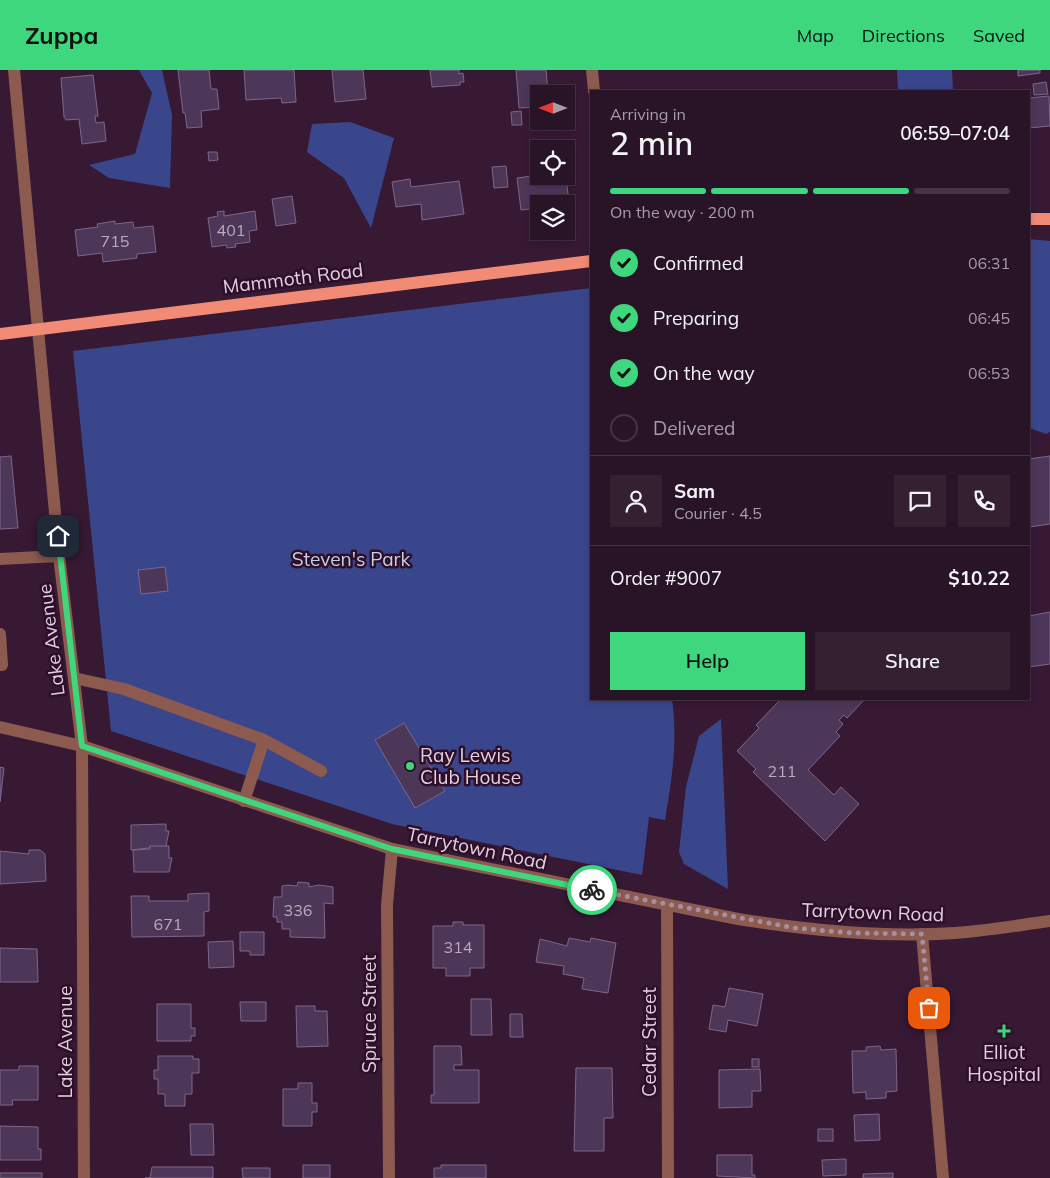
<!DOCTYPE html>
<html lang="en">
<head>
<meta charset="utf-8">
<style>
  body { margin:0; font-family:Mulish,sans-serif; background:#352032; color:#f1f3f6; height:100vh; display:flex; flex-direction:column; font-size:19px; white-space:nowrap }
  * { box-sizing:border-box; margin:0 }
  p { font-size:16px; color:#a59ea7 }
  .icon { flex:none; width:28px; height:28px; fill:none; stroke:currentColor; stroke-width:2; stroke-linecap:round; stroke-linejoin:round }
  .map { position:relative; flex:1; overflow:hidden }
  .sheet { position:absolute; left:590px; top:20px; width:440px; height:610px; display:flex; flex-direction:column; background:#291326; border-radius:0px; box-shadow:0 2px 8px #0003,0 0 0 1px #453243 }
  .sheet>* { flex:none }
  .needle { width:32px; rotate:270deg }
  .buttons { position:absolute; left:530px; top:15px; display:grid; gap:10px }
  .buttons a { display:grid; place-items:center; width:45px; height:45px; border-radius:0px; background:#291326; box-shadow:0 2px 8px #0003,0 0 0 1px #453243; font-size:25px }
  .pin { position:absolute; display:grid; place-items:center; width:42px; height:42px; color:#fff; margin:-21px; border-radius:10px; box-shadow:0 2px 8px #0006 }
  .courier { position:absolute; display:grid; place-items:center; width:50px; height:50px; margin:-25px; border:4px solid #3ed77d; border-radius:50%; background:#fff; color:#222; box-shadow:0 1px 6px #0007 }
  .head em { font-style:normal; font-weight:600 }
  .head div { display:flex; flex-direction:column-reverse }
  .head { display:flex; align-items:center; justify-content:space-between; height:85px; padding:0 20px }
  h1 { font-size:32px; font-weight:600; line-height:38px }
  .bar { display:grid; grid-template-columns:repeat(4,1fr); gap:8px 5px; align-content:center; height:60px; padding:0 20px }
  .bar i { height:6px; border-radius:4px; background:#453243 }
  .bar .on { background:#3ed77d }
  .bar p { grid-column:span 4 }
  .line { display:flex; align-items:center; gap:12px; padding:0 20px; border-top:1px solid #453243 }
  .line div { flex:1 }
  .round { display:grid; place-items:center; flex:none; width:52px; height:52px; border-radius:0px; background:#352032 }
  ol { padding:0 20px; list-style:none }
  li { display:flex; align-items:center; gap:15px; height:55px }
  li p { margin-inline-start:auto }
  li .icon { padding:5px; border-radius:50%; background:#3ed77d; color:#111; stroke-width:4 }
  li:last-child { color:#a59ea7 }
  li i { width:28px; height:28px; border:2px solid #453243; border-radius:50% }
  .action { display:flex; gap:10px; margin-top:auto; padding:10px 20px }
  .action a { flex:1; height:58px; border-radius:0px; background:#3ed77d; color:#111; font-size:20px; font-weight:600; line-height:58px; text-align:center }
  .action a+a { background:#352032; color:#f1f3f6 }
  header { display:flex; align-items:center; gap:30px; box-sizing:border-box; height:70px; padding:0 25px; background:#3ed77d; color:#111 }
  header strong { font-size:24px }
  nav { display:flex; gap:28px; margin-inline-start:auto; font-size:18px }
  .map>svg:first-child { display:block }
  .green { fill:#3a468c }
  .building { fill:#4d3759; stroke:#7e668b }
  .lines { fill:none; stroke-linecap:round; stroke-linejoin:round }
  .minor { stroke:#8c5a4f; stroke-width:12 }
  .major { stroke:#f28b75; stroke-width:12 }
  .done { stroke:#a78fa3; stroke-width:5; stroke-dasharray:0 9 }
  .route { stroke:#3ed77d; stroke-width:6 }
  .poi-dot { fill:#3ed77d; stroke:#2d0f29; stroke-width:2 }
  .labels { text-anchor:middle; stroke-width:5; stroke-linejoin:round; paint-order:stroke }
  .number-label { font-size:16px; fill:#bea8be }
  .street-label { font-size:19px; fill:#e3cedf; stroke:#2d0f29 }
  .park-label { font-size:19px; fill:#c7cfe8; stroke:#2d0f29 }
  .poi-label { font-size:19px; fill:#e3cedf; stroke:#2d0f29; text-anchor:start }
</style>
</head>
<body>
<header>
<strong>Zuppa</strong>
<nav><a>Map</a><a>Directions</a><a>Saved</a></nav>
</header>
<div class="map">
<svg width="1050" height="1108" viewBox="0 0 1050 1108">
  <rect width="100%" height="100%" fill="#371933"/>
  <g class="green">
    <path d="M139,0H162L172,45L170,118L109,108L89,95L135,84L152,23Z"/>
    <path d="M897,0H952L953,21H898Z"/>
    <path d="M350,52L394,68L371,158L344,108L307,82L312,54Z"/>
    <path d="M1029,169L1050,171V362L1046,364L1029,358Z"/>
    <path d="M591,218V629H672C678,671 672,708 665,750L649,747L642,805L392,754L111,661L73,281Z"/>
    <path d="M721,649L728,819L684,794L679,782L686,717L699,666Z"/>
  </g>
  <g class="building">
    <path d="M178,0H209L211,19H217L219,39L201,41L202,57L187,58L185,43H183Z"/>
    <path d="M244,0H294L296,32L282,33L281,28L246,30Z"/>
    <path d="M332,0H363L366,29L335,32Z"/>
    <path d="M430,0H459V4L463,3L464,12H460V15L432,17Z"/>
    <path d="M516,0H546L548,22L539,23V37L519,38Z"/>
    <path d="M1018,0H1040V3L1018,6Z"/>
    <path d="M93,5L98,46H95L96,53L104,52L106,71L82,74L79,49L66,50L64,47L61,8Z"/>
    <path d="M1046,12L1048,24L1034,25L1033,14Z"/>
    <path d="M1049,26L1050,56L1029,58V28Z"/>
    <path d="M521,41L522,55H512L511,42Z"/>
    <path d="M208,82H217L218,90L209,91Z"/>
    <path d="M506,96L508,117L494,118L492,97Z"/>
    <path d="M539,105L566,106L569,134H539V138L521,140L517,108Z"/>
    <path d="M410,109L411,117L459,111L464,144L422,150L421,134L396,137L392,112Z"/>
    <path d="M292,126L296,153L276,156L272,129Z"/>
    <path d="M224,141V146L255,141L257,160L249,161L250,172L235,174L236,177L227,178L226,175L212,177L208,148L218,146L217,142Z"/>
    <path d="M115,151V154L133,152L134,158L153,156L156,182L137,184V188L103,192L102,183L78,186L75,160L98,157L97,154Z"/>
    <path d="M11,386L18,458L0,459V387Z"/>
    <path d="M1050,386V454L1029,457V389Z"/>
    <path d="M165,497L168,521L141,524L138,500Z"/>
    <path d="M1050,542V594L1029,597V546Z"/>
    <path d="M781,629H865L847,648L844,645L839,650L843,654L836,662L840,666L808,700L834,725L841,717L859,734L825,771L753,702L756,699L737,681L759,658L756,655Z"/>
    <path d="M404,653L445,721L415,738L375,670Z"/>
    <path d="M0,697L4,698L0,732Z"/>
    <path d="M166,754V761H169L166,776L131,780V755Z"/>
    <path d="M150,776H169V788H172L169,802H134L133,780L150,779Z"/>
    <path d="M29,780H40L45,784L46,811L0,814V781L29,784Z"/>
    <path d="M298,812L309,813V817L319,815L333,817V834L324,833L325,868L290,867V859H282V852H277V847H273L274,827H282V816L288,815L297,816Z"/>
    <path d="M209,823V841L204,842V866L132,867L131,826H149V831H188V824Z"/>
    <path d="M453,852H463V855H484V898H470V906H446V898H433V856H453Z"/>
    <path d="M240,862H264V885H250V881H240Z"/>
    <path d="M569,868L590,872L591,868L616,873L608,923L582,919L584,908L563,904L564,896L536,892L540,869L567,876Z"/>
    <path d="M233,871L234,897L209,898L208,872Z"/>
    <path d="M0,878L37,879L38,912H0Z"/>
    <path d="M729,918L763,924L757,956L728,950L726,962L709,959L713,935L725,937Z"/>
    <path d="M471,929H491L492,965H471Z"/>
    <path d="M240,932H266V951H241Z"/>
    <path d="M157,934H191V958H195V966H191V971H157Z"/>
    <path d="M296,936H315V941H327L328,976L297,977Z"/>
    <path d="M510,944H522L523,967H510Z"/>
    <path d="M434,976H461L462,995H454V1000H479V1033H431V1025H434Z"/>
    <path d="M880,976L881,980L896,979L897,1021L886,1022V1028L866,1029V1022L853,1023L852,981H866V977Z"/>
    <path d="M158,986H193V989H199V1003H192V1024H185V1036H165V1024H158V1009H154V1000H158Z"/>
    <rect x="752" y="989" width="7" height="8"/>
    <path d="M19,996H38V1030H12L13,1035H0V1000H19Z"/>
    <path d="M576,998H612L613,1048H604V1081H574Z"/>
    <path d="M760,999L761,1021H752V1037L719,1038V1000Z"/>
    <path d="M298,1013H312V1033H317V1042H312V1056H283V1019H298Z"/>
    <path d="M879,1044L880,1070L855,1071L854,1045Z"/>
    <path d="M190,1054H213L214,1085H191Z"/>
    <path d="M0,1056L38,1057V1079H41V1090H0Z"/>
    <rect x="818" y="1059" width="15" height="12"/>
    <path d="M717,1085H752V1105H755V1108L717,1106Z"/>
    <path d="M846,1089V1105L823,1106L822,1090Z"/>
    <rect x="303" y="1095" width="27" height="13"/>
    <path d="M441,1095H486V1108H434V1098H441Z"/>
    <path d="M152,1097H213V1108H145H150Z"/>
    <path d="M242,1098H270V1108H243Z"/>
    <rect x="0" y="1103" width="42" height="5"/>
    <path d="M893,1103V1108H863V1104Z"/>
  </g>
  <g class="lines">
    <g class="minor">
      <path d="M14,0L59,486L82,676L84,1108"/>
      <path d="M592,0L594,21"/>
      <path d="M0,489L59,486"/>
      <path d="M0,564L2,595H0"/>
      <path d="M74,608L124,619L264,670L244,731"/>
      <path d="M0,657L82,676L392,779L738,849C809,860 882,868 955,863C987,861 1019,855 1050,851"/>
      <path d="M264,670L321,701"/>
      <path d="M667,836L668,1108"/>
      <path d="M922,864L943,1108"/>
      <path d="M389,1108L387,835L392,779"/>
    </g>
    <g class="major">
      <path d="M1029,149H1050"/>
      <path d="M0,264L591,191"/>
    </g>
  </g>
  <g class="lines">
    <path class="done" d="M592,820L795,858L852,863L922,864L929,938"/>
    <path class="route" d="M58,466L82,676L392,779L592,820"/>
  </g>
  <g class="poi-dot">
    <circle cx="410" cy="696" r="5"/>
    <path d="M1001.5 953.5h5v5h5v5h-5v5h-5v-5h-5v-5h5z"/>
  </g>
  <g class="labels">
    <g class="number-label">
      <text x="231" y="166">401</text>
      <text x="115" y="177">715</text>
      <text x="782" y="707">211</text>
      <text x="298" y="846">336</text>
      <text x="168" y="860">671</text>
      <text x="458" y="883">314</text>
    </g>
    <g class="street-label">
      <text transform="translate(293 208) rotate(-7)" y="7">Mammoth Road</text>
      <text transform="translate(51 570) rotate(-97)" y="7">Lake Avenue</text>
      <text transform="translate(477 778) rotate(12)" y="7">Tarrytown Road</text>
      <text transform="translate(873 842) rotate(2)" y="7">Tarrytown Road</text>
      <text transform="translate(369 944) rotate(-90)" y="7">Spruce Street</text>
      <text transform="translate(65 972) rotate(-90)" y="7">Lake Avenue</text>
      <text transform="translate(649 972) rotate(-90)" y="7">Cedar Street</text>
    </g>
    <g class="park-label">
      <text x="351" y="496">Steven's Park</text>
    </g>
    <g class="poi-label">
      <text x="420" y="692">Ray Lewis<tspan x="420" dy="22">Club House</tspan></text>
      <text x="1004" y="989" text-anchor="middle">Elliot<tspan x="1004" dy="22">Hospital</tspan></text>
    </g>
  </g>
</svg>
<div class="buttons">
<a><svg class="needle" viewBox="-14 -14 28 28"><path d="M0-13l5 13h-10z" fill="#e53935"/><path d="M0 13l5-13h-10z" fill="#a59ea7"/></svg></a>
<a><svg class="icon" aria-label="locate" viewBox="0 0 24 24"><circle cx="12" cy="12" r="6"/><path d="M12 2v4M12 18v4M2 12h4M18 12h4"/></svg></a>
<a><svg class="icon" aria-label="layers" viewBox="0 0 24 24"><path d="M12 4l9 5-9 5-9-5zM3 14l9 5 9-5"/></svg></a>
</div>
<div class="pin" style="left:929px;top:938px;background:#ea580c"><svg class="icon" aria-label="bag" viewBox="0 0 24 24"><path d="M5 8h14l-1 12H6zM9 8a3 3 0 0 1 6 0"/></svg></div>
<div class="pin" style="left:58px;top:466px;background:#1f2937"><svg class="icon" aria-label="home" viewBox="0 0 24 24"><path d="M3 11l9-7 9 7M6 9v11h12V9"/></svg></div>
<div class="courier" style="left:592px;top:820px"><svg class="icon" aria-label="bike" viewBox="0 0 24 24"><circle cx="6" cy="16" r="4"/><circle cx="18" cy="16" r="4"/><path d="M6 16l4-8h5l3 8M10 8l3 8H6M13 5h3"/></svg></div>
<section class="sheet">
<div class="head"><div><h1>2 min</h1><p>Arriving in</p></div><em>06:59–07:04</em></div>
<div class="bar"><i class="on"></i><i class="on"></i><i class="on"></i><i></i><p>On the way · 200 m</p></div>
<ol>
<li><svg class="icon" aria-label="check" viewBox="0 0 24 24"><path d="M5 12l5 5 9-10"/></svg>Confirmed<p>06:31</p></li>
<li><svg class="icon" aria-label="check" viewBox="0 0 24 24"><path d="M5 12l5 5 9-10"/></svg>Preparing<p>06:45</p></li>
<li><svg class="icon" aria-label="check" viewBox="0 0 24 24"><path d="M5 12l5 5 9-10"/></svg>On the way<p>06:53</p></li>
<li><i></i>Delivered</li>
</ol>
<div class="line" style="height:90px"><a class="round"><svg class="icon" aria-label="person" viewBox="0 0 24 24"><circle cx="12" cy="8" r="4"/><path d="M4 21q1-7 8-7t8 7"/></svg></a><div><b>Sam</b><p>Courier · 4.5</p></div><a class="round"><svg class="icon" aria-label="chat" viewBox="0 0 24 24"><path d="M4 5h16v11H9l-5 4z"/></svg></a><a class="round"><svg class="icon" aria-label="phone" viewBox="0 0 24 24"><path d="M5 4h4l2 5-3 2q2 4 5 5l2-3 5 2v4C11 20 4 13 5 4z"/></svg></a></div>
<div class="line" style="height:65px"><div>Order #9007</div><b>$10.22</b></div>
<div class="action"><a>Help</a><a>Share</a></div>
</section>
</div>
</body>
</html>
